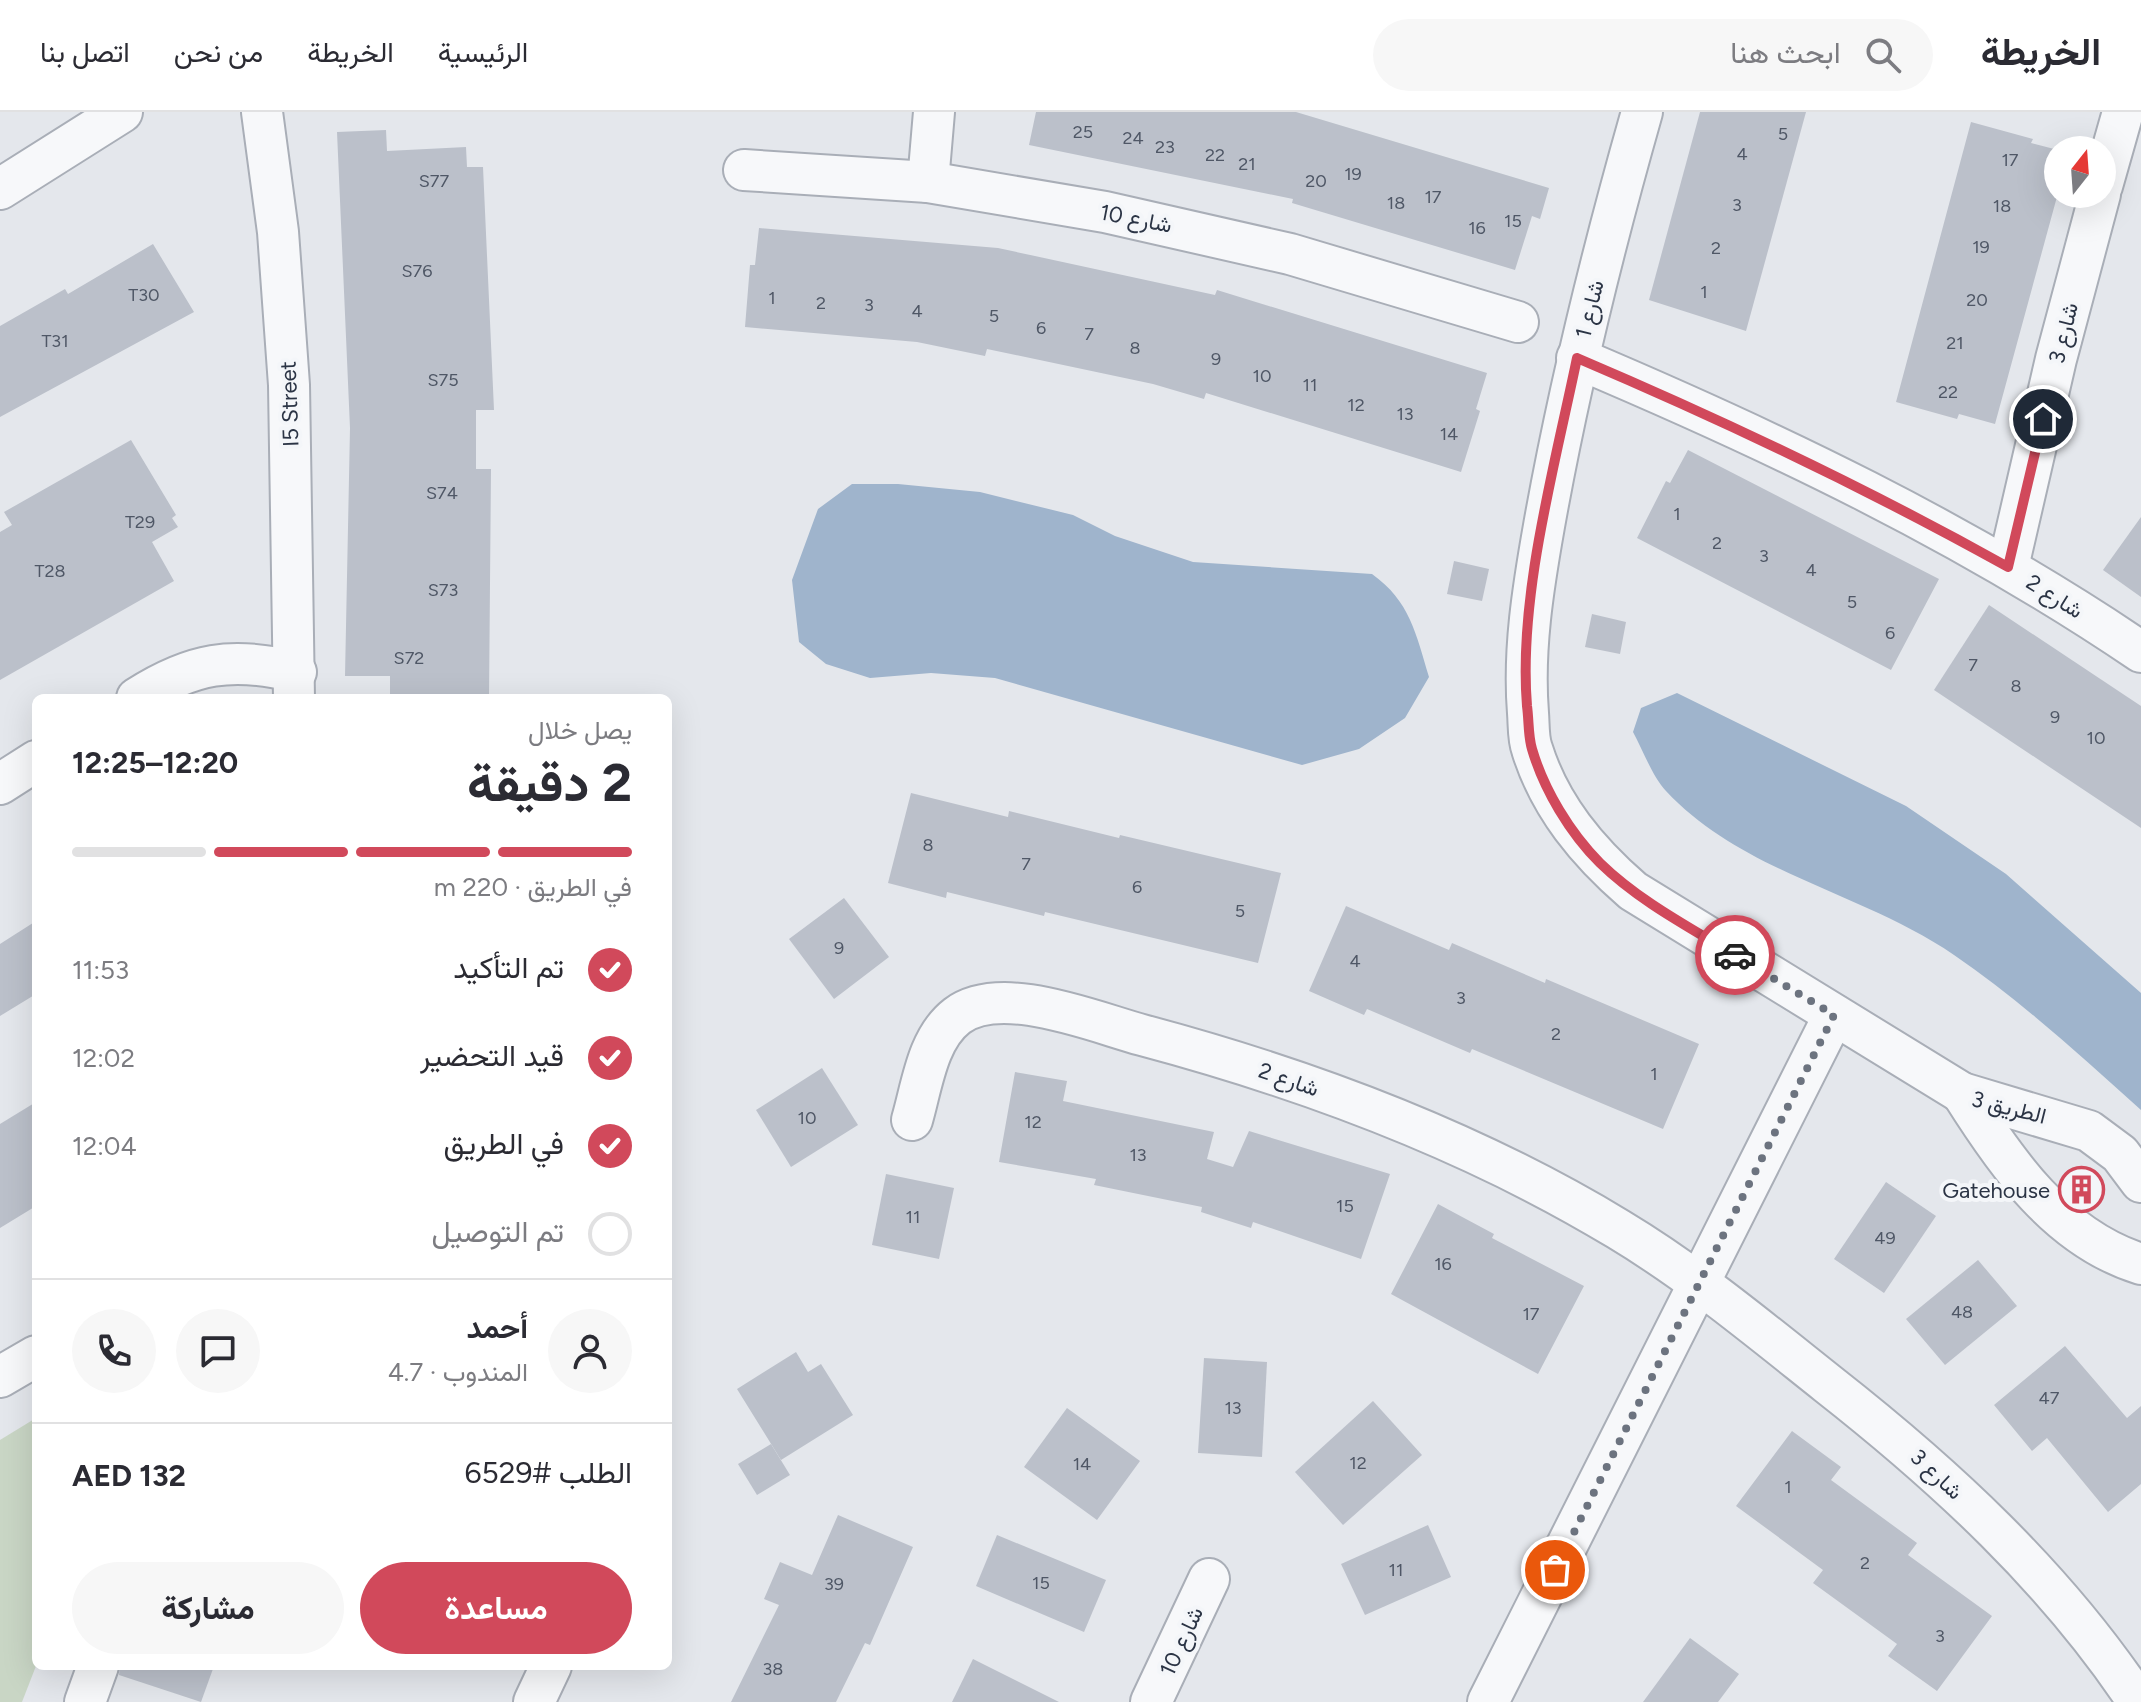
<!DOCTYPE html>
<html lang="ar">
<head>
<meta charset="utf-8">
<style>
  body { margin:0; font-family:Figtree,Vazirmatn,sans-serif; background:#f7f7f7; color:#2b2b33; direction:rtl; height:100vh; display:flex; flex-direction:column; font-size:30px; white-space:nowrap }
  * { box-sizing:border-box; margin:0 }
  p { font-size:26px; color:#7c7c81 }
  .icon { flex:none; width:44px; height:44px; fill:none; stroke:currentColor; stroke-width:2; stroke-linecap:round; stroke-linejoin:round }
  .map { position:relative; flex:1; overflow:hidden; direction:ltr }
  .side { position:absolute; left:32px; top:582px; width:640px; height:976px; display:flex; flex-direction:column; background:#fff; border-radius:12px; box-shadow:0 8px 32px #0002; direction:rtl }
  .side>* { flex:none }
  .needle { width:52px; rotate:17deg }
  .tools { position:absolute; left:2044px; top:24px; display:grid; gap:16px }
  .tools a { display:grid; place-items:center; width:72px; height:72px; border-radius:50%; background:#fff; box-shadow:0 8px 32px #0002; font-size:40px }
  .pin { position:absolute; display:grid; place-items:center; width:68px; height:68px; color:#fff; margin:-34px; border:4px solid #fff; border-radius:50%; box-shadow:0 2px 8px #0007 }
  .courier { position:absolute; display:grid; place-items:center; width:80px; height:80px; margin:-40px; border:6px solid #d1495b; border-radius:50%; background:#fff; color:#222; box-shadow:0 2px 10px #0007 }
  .overview em { font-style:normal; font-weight:700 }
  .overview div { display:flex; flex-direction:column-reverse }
  .overview { display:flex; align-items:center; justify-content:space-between; height:136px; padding:0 40px }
  h1 { font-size:52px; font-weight:700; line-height:60px }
  .bar { display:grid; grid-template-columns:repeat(4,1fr); gap:12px 8px; align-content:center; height:96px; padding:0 40px }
  .bar i { height:10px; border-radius:6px; background:#e1e1e2 }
  .bar .current { background:#d1495b }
  .bar p { grid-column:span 4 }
  .line { display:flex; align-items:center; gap:20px; padding:0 40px; border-top:2px solid #e1e1e2 }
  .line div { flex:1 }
  .round { display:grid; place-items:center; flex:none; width:84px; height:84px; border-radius:42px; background:#f7f7f7 }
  ol { padding:0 40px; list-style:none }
  li { display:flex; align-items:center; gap:24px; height:88px }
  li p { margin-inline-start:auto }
  li .icon { padding:8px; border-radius:50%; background:#d1495b; color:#fff; stroke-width:4 }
  li:last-child { color:#7c7c81 }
  li i { width:44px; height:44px; border:4px solid #e1e1e2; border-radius:50% }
  .button { display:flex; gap:16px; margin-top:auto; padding:16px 40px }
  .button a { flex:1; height:92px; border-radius:48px; background:#d1495b; color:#fff; font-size:32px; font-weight:700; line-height:92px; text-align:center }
  .button a+a { background:#f7f7f7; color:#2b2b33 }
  header { display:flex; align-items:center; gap:48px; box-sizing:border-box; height:112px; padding:0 40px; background:#fff; border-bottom:2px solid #e1e1e2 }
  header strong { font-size:38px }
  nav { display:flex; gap:44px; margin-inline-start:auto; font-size:28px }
  .search { width:560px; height:72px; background:#f7f7f7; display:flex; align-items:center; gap:20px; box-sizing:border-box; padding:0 28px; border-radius:44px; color:#7c7c81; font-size:30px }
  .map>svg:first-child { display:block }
  .green { fill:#c9d6c5 }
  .water { fill:#9fb4cc }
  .building { fill:#bbc0ca }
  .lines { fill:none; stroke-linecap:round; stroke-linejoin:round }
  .minor-casing { stroke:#a9aeb7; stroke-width:44 }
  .minor { stroke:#f7f8fa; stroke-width:40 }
  .done { stroke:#6c737f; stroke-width:8; stroke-dasharray:0 14.4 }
  .route { stroke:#d1495b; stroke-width:10 }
  .labels { text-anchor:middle; stroke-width:8; stroke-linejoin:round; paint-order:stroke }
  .number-label { font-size:18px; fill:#4f5766 }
  .street-label { font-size:22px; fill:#2b3445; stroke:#f4f6f9 }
  .poi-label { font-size:22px; fill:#2b3445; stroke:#f4f6f9; text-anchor:end }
</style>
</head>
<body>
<header>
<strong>الخريطة</strong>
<div class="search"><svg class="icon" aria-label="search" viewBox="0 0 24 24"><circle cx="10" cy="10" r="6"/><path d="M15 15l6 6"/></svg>ابحث هنا</div>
<nav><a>الرئيسية</a><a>الخريطة</a><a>من نحن</a><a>اتصل بنا</a></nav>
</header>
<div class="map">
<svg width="2141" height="1590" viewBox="0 0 2141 1590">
  <rect width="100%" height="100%" fill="#e4e7ec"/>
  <path class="green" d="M36,1306V1554L22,1590H0V1328Z"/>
  <g class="water">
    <path d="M852,372H898L980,380L1073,403L1115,424L1193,450L1372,462C1410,489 1416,522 1429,565L1405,606L1359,637L1302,653L995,566L931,561L870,566L826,552L799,530L792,468L818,397Z"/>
    <path d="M1677,581L1906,694L2006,762L2141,881V998C2081,944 2021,889 1954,843C1862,780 1744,762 1666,679C1652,664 1643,638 1633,620L1641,596Z"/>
  </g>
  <g class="building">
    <path d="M1036,0H1296L1549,76L1540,107L1532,104L1515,158L1292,91L1293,87L1029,33Z"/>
    <path d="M1700,0H1806L1746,219L1649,188Z"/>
    <path d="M1971,10L2033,27L2031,31L2058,38V81L1995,312L1959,302L1957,307L1896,290Z"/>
    <path d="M386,18L387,39L466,35L467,55H483L494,298H476V357H491L489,586H390V564H345L350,316L337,20Z"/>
    <path d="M759,116L998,136L1215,183L1217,178L1487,261L1476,297L1480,299L1461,360L1206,281L1204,287L1153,272L987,237L985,244L917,230L745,215L750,153H755Z"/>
    <path d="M153,132L194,200L0,305V214L65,177L68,182Z"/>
    <path d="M131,328L176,403L172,406L178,415L152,430L174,469L0,568V420L12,413L4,400Z"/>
    <path d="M1688,338L1939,467L1891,558L1637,426L1666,369L1670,371Z"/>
    <path d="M2141,405V485L2103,458Z"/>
    <path d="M1454,449L1489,457L1482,489L1447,482Z"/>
    <path d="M1989,493L2141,594V716L1934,578Z"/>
    <path d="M1592,502L1626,510L1620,542L1585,535Z"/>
    <path d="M911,681L1008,705L1009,699L1119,726L1120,723L1281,761L1258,851L1045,800L1044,804L947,780L946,786L888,771Z"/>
    <path d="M844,786L889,845L834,887L789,827Z"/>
    <path d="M1346,794L1449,838L1452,831L1545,871L1546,867L1699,932L1663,1017L1472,937L1470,941L1367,897L1364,903L1309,879Z"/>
    <path d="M36,809V882L0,904V832Z"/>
    <path d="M822,956L858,1013L791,1055L756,998Z"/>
    <path d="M1015,960L1067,969L1063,989L1214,1020L1207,1047L1233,1055L1249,1019L1390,1062L1361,1147L1253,1110L1251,1116L1201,1100L1202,1095L1094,1073L1096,1067L999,1050Z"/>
    <path d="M36,990V1094L0,1116V1012Z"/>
    <path d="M886,1062L954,1076L939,1147L872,1133Z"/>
    <path d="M1886,1070L1936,1104L1884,1181L1834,1147Z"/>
    <path d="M1438,1092L1494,1122L1492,1126L1584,1174L1538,1262L1391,1182Z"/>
    <path d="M1978,1148L2017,1194L1945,1253L1906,1207Z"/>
    <path d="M2065,1234L2127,1306L2141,1294V1372L2108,1400L2047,1326L2032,1339L1994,1293Z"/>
    <path d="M796,1240L808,1260L821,1252L853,1303L781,1348L737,1277Z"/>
    <path d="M1204,1246L1267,1250L1262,1345L1198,1341Z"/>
    <path d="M1373,1289L1422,1343L1343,1413L1295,1360Z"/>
    <path d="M1067,1296L1140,1349L1097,1408L1024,1355Z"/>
    <path d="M1792,1319L1841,1355L1831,1368L1917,1431L1908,1443L1992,1504L1937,1579L1888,1544L1897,1532L1813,1471L1823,1458L1736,1394Z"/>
    <path d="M771,1332L790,1363L757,1383L738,1352Z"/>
    <path d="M838,1403L913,1435L870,1533L865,1531L836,1590H731L779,1493L764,1487L780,1450L812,1463Z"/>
    <path d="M1428,1413L1451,1465L1365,1503L1341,1452Z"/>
    <path d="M997,1423L1106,1468L1084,1520L976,1474Z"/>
    <path d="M1690,1526L1739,1562L1718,1590H1643Z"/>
    <path d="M973,1547L1059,1590H952Z"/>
    <path d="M120,1554H214L201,1590L119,1563Z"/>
  </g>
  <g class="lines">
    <defs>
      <g id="minor">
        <path d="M262,0L278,120L289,273L294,586"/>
        <path d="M1642,0C1603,137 1569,274 1544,414C1533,476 1523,538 1528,601C1529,613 1528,626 1532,637C1550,695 1588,740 1633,779L1962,981L2089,1019L2120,1042L2141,1070"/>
        <path d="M744,58L928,70L1105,100L1290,142L1518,210"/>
        <path d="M928,70L934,0"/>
        <path d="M2102,74L2123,0"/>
        <path d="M0,77L122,0"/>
        <path d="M1577,246C1773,329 1964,420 2141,540"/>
        <path d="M2008,455L2056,247L2100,82"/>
        <path d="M137,586C192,551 232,544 296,560"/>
        <path d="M0,672L36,649"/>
        <path d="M1962,981C2006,1051 2058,1126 2141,1152"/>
        <path d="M912,1008C922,974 927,927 957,904C1001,871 1094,910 1142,923C1307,967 1471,1028 1618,1117C1693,1162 1760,1218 1828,1272C1944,1363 2056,1466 2138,1590"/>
        <path d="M0,1265L36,1244"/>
        <path d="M85,1590L98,1554"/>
        <path d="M534,1590L551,1554"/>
        <path d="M1151,1590L1209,1467"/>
        <path d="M1488,1590L1834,903"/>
      </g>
    </defs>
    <use href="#minor" class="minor-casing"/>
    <use href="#minor" class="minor"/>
  </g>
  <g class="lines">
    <path class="done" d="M1555,1458L1834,903L1735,843"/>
    <path class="route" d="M1735,843C1689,815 1639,789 1600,751C1570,721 1544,678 1532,637C1528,624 1529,608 1527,594C1518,485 1555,353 1577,246C1725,309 1868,377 2008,455L2043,307"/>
  </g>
  <defs>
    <symbol id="building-ring" viewBox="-11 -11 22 22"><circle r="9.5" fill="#f4f6f9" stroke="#d1495b" stroke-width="1.5"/><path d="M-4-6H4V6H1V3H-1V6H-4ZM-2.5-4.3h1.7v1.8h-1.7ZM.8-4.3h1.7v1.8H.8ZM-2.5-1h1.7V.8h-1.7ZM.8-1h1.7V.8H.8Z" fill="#d1495b"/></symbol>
  </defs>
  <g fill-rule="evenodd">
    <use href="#building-ring" x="2056" y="1052" width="51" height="51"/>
  </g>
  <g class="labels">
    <g class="number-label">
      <text x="1083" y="26">25</text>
      <text x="1783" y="28">5</text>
      <text x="1133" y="32">24</text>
      <text x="1165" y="41">23</text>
      <text x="1742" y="48">4</text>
      <text x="1215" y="49">22</text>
      <text x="2010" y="54">17</text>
      <text x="1247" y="58">21</text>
      <text x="1353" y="68">19</text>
      <text x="434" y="75">S77</text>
      <text x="1316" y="75">20</text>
      <text x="1433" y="91">17</text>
      <text x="1396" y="97">18</text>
      <text x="1737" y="99">3</text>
      <text x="2002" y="100">18</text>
      <text x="1513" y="115">15</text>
      <text x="1477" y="122">16</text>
      <text x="1981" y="141">19</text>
      <text x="1716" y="142">2</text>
      <text x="417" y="165">S76</text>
      <text x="1704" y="186">1</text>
      <text x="144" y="189">T30</text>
      <text x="772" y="192">1</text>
      <text x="1977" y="194">20</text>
      <text x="821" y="197">2</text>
      <text x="869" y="199">3</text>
      <text x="917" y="205">4</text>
      <text x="994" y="210">5</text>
      <text x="1041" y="222">6</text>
      <text x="1089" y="228">7</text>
      <text x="55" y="235">T31</text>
      <text x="1955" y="237">21</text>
      <text x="1135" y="242">8</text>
      <text x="1216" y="253">9</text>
      <text x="1262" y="270">10</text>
      <text x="443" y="274">S75</text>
      <text x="1310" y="279">11</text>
      <text x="1948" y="286">22</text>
      <text x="1356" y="299">12</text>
      <text x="1405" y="308">13</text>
      <text x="1449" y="328">14</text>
      <text x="442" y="387">S74</text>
      <text x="1677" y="408">1</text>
      <text x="140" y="416">T29</text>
      <text x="1717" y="437">2</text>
      <text x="1764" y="450">3</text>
      <text x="1811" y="464">4</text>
      <text x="50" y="465">T28</text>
      <text x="443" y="484">S73</text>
      <text x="1852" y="496">5</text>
      <text x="1890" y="527">6</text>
      <text x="409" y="552">S72</text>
      <text x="1973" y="559">7</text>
      <text x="2016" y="580">8</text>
      <text x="2055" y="611">9</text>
      <text x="2096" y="632">10</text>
      <text x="928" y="739">8</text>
      <text x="1026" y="758">7</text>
      <text x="1137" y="781">6</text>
      <text x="1240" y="805">5</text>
      <text x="839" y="842">9</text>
      <text x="1355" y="855">4</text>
      <text x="1461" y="892">3</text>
      <text x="1556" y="928">2</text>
      <text x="1654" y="968">1</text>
      <text x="807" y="1012">10</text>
      <text x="1033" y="1016">12</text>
      <text x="1138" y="1049">13</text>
      <text x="1345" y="1100">15</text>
      <text x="913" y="1111">11</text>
      <text x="1885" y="1132">49</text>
      <text x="1443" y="1158">16</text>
      <text x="1962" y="1206">48</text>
      <text x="1531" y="1208">17</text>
      <text x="2049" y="1292">47</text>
      <text x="1233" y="1302">13</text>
      <text x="1358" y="1357">12</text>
      <text x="1082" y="1358">14</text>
      <text x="1788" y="1381">1</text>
      <text x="1865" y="1457">2</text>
      <text x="1396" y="1464">11</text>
      <text x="1041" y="1477">15</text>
      <text x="834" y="1478">39</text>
      <text x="1940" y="1530">3</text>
      <text x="773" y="1563">38</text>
    </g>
    <g class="street-label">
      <text transform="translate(1136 106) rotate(11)" y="8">شارع 10</text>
      <text transform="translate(1589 197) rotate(-76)" y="8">شارع 1</text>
      <text transform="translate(2063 221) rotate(-76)" y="8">شارع 3</text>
      <text transform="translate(289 292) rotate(-92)" y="8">I5 Street</text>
      <text transform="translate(2055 484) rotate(32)" y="8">شارع 2</text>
      <text transform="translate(1289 967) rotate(19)" y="8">شارع 2</text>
      <text transform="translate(2009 995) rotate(14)" y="8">3 الطريق</text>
      <text transform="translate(1937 1362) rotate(43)" y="8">شارع 3</text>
      <text transform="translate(1181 1529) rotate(-65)" y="8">شارع 10</text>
    </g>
    <g class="poi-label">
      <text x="2050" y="1086">Gatehouse</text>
    </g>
  </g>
</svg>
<div class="tools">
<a><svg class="needle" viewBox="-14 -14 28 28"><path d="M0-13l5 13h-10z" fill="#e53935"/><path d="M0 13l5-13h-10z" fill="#7c7c81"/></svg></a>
</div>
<div class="pin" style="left:1555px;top:1458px;background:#ea580c"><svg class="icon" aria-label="bag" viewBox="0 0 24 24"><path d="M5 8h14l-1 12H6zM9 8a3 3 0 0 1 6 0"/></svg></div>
<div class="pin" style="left:2043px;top:307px;background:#1f2937"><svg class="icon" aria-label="home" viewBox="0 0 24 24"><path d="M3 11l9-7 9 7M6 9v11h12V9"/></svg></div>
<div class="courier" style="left:1735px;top:843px"><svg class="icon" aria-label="car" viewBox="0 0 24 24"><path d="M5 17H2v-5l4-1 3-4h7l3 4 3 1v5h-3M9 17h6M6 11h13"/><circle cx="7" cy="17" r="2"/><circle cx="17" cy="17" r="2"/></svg></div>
<section class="side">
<div class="overview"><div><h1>2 دقيقة</h1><p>يصل خلال</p></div><em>12:20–12:25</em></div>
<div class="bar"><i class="current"></i><i class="current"></i><i class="current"></i><i></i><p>في الطريق · 220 m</p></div>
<ol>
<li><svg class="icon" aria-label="check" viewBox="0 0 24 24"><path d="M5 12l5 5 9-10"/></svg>تم التأكيد<p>11:53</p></li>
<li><svg class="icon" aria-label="check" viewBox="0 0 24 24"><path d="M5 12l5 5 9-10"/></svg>قيد التحضير<p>12:02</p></li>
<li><svg class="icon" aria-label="check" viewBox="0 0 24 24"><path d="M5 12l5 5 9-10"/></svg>في الطريق<p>12:04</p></li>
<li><i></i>تم التوصيل</li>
</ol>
<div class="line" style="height:144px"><a class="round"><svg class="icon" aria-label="person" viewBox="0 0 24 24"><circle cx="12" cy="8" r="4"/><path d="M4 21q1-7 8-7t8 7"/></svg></a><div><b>أحمد</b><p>المندوب · 4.7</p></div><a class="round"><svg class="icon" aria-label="chat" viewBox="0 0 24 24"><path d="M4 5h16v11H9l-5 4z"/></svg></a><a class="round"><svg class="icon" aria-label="phone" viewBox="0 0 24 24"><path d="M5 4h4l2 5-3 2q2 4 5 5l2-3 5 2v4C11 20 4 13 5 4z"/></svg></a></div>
<div class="line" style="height:104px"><div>الطلب #6529</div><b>AED 132</b></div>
<div class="button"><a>مساعدة</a><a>مشاركة</a></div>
</section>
</div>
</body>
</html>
